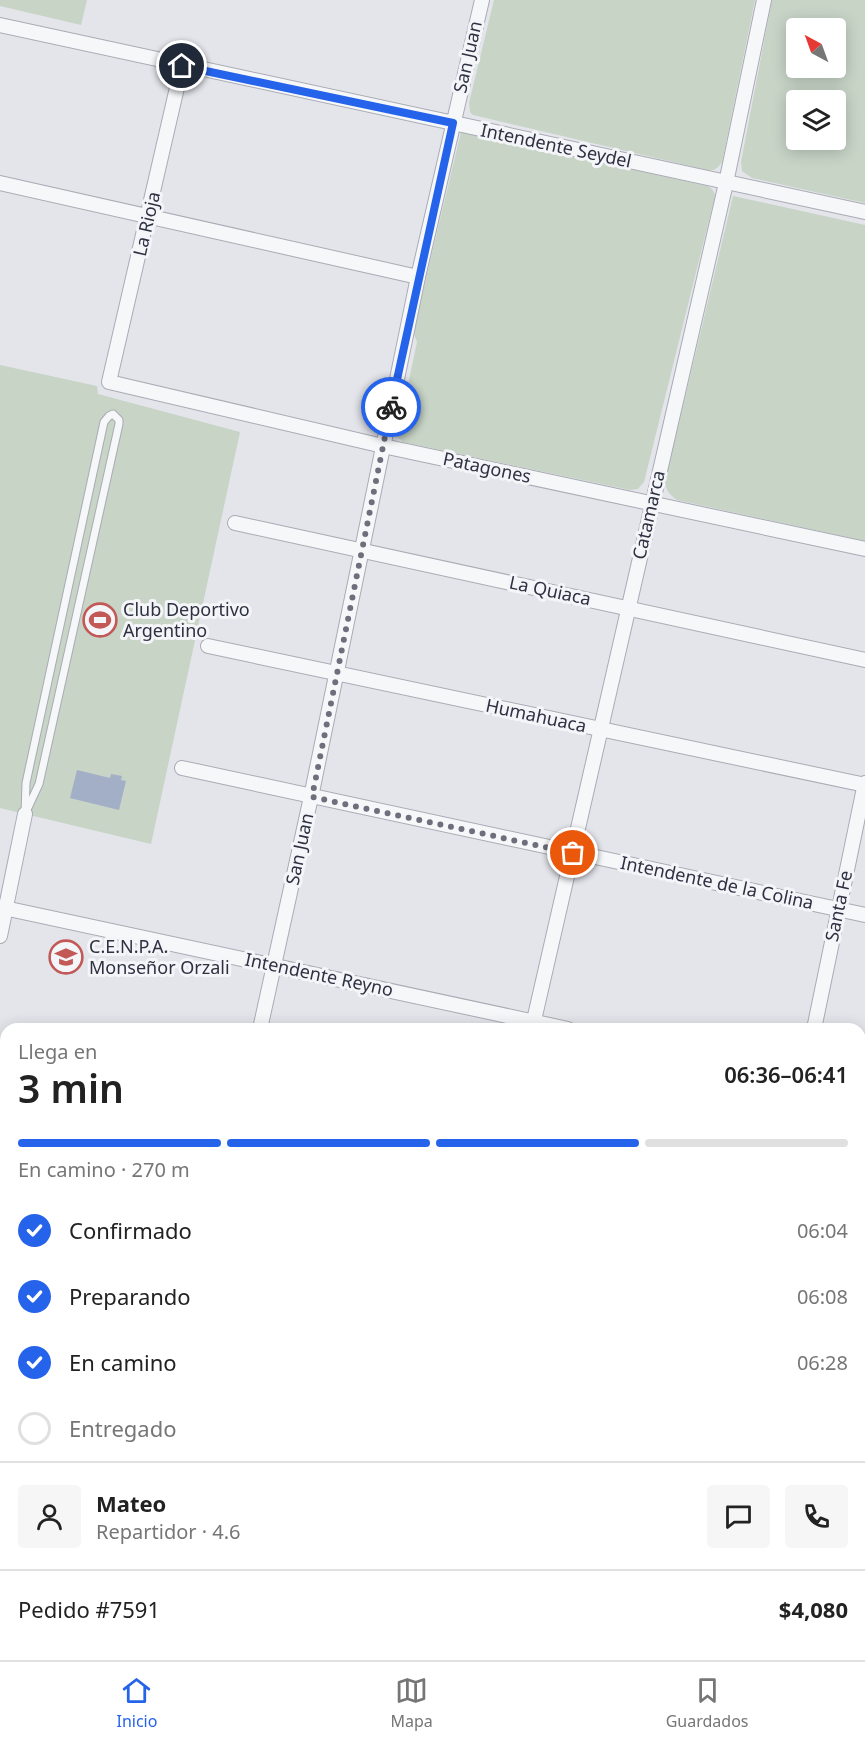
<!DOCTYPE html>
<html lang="es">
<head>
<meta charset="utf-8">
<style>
  body { margin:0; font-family:"Noto Sans",sans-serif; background:#f6f6f6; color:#222; height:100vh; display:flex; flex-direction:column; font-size:22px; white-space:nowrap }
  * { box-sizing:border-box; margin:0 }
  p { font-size:20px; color:#767676 }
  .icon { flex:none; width:33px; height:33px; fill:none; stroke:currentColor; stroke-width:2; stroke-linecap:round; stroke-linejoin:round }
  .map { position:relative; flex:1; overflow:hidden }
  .sheet { position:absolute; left:0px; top:1023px; width:866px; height:638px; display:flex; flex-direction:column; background:#fff; border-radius:18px 18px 0 0; box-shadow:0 3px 15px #0003 }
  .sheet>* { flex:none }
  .needle { width:39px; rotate:319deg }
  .controls { position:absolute; left:786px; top:18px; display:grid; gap:12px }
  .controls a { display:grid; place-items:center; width:60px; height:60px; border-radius:6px; background:#fff; box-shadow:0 3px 15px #0003; font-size:30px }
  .pin { position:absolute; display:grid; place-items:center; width:51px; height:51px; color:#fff; margin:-26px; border:3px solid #fff; border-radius:50%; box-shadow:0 2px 6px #0007 }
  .courier { position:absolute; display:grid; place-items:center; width:60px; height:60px; margin:-30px; border:4px solid #2563eb; border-radius:50%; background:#fff; color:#222; box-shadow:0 2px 8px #0007 }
  .headline em { font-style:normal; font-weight:600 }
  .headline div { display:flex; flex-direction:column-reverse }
  .headline { display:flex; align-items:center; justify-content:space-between; height:102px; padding:0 18px }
  h1 { font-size:39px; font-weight:600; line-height:45px }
  .bar { display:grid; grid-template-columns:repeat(4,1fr); gap:9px 6px; align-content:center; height:72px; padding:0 18px }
  .bar i { height:8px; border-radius:4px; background:#e0e0e0 }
  .bar .on { background:#2563eb }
  .bar p { grid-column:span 4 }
  .line { display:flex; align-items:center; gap:15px; padding:0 18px; border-top:2px solid #e0e0e0 }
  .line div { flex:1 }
  .round { display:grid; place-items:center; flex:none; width:63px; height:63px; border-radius:6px; background:#f6f6f6 }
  ol { padding:0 18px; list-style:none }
  li { display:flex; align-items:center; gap:18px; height:66px }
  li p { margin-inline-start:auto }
  li .icon { padding:6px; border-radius:50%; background:#2563eb; color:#fff; stroke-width:4 }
  li:last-child { color:#767676 }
  li i { width:33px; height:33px; border:3px solid #e0e0e0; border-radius:50% }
  .tab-bar { display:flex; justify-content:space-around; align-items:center; height:84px; border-top:2px solid #e0e0e0; background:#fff; font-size:16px; color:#767676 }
  .tab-bar a { display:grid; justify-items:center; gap:3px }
  .tab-bar .on { color:#2563eb }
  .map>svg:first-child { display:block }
  .green { fill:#c7d4c6; fill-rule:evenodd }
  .water { fill:#a3aec7 }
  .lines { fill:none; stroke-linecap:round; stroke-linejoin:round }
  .lane-casing { stroke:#a9abb5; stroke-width:9 }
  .street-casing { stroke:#a9abb5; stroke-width:16 }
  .lane { stroke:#f6f7f9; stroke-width:7 }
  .street { stroke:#f6f7f9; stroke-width:14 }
  .done { stroke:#6d707c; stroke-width:6; stroke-dasharray:0 10.8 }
  .route { stroke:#2563eb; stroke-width:8 }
  .labels { text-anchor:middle; stroke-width:6; stroke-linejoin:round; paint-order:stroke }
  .street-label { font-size:18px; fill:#2d3141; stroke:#f4f5f8 }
  .poi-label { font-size:18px; fill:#2d3141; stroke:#f4f5f8; text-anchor:start }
</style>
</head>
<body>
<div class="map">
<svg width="865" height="1660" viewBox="0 0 865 1660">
  <rect width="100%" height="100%" fill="#e4e5eb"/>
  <g class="green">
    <path d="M0,0H87L81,25L0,6Z"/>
    <path d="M494,0H755L722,162C718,168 715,171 707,170L473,115L470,112L469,103Z"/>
    <path d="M772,0H865V203L752,178L742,171L741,162ZM796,28H836V68H796ZM796,100H836V140H796Z"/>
    <path d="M461,132L707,186C712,188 714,191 715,196L644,482L638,489L630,490L403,442L397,437L417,342L413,332Z"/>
    <path d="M733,196L865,225V541L677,500C670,495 666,491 665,482Z"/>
    <path d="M0,365L97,386L98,394L240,432L151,844L0,808Z"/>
  </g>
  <path class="water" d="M77,770L110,778L111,774L122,776L121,780L126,781L119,810L70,798Z"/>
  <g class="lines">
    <defs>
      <path id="lane" d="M113,414L119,420V424L39,784L25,814L26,783L104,422L109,416Z"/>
      <g id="street">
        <path d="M0,25L865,212"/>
        <path d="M182,66L109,382L383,446L865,549"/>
        <path d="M0,183L418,277"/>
        <path d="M235,523L865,660"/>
        <path d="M208,646L865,785"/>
        <path d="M182,768L865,915"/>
        <path d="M0,907L568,1029"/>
        <path d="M0,936L25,814"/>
        <path d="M260,1029L311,797L418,277L482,0"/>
        <path d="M532,1029L726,183L764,0"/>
        <path d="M814,1029L865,783"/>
        <path d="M860,1086L865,1087"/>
        <path d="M0,1150L6,1151"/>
        <path d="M860,1334L865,1335"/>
        <path d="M0,1394L6,1396"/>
        <path d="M860,1426L865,1400"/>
        <path d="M860,1579L865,1580"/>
        <path d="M0,1639L6,1640"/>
        <path d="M75,1654L101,1660"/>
        <path d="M124,1660L125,1654"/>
        <path d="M263,1660L265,1654"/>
        <path d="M401,1660L402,1654"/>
        <path d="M537,1660L538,1654"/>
        <path d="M680,1660L681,1654"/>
        <path d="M809,1660L810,1654"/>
      </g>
    </defs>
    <use href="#lane" class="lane-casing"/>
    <use href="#street" class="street-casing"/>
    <use href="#lane" class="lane"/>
    <use href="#street" class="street"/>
  </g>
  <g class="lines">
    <path class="done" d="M391,407L312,797L573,853"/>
    <path class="route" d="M182,66L453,123L391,407"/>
  </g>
  <defs>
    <symbol id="stadium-ring" viewBox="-11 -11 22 22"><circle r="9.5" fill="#f4f5f8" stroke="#c25957" stroke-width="1.5"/><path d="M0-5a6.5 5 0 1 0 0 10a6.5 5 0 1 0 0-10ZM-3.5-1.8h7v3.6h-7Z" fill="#c25957"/></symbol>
    <symbol id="school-ring" viewBox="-11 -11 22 22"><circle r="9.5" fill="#f4f5f8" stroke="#c25957" stroke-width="1.5"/><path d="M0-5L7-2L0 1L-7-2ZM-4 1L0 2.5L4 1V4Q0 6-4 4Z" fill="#c25957"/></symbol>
  </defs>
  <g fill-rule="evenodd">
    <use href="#stadium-ring" x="81" y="601" width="38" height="38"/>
    <use href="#school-ring" x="47" y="938" width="38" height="38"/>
  </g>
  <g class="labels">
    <g class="street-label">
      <text transform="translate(468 57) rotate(-77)" y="6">San Juan</text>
      <text transform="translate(556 146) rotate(12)" y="6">Intendente Seydel</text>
      <text transform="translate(147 224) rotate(-77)" y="6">La Rioja</text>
      <text transform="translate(487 468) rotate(12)" y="6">Patagones</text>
      <text transform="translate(649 515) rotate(-77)" y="6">Catamarca</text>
      <text transform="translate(550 591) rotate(12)" y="6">La Quiaca</text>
      <text transform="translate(536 716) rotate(12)" y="6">Humahuaca</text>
      <text transform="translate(300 849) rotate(-78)" y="6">San Juan</text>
      <text transform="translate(717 883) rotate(12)" y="6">Intendente de la Colina</text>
      <text transform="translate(839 906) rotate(-78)" y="6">Santa Fe</text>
      <text transform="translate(319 975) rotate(12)" y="6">Intendente Reyno</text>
    </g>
    <g class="poi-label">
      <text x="123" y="616">Club Deportivo<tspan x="123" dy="21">Argentino</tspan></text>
      <text x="89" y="953">C.E.N.P.A.<tspan x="89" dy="21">Monseñor Orzali</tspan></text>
    </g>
  </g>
</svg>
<div class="controls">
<a><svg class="needle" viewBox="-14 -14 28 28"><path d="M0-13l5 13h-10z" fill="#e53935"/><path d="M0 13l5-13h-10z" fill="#767676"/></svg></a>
<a><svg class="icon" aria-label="layers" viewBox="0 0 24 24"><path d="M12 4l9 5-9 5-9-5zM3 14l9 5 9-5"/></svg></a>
</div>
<div class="pin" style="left:573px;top:853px;background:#ea580c"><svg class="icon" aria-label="bag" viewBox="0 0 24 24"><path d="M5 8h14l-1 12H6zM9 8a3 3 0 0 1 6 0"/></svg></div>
<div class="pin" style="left:182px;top:66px;background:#1f2937"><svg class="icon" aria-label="home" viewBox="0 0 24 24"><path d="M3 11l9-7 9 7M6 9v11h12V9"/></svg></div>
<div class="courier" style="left:391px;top:407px"><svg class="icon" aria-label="bike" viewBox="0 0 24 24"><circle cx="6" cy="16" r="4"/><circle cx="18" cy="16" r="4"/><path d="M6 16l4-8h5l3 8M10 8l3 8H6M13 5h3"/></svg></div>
<section class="sheet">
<div class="headline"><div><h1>3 min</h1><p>Llega en</p></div><em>06:36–06:41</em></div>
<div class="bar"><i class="on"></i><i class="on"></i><i class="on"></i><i></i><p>En camino · 270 m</p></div>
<ol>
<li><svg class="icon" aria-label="check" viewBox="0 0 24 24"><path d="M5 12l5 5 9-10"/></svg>Confirmado<p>06:04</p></li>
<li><svg class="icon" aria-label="check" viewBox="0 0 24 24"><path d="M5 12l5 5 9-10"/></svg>Preparando<p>06:08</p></li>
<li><svg class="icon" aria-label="check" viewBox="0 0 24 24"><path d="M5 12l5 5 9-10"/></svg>En camino<p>06:28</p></li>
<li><i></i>Entregado</li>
</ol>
<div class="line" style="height:108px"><a class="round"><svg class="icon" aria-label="person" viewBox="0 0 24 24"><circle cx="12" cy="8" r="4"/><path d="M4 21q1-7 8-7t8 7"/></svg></a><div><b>Mateo</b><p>Repartidor · 4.6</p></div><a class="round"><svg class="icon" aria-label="chat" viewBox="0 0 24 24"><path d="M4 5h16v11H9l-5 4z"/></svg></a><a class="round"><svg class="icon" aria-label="phone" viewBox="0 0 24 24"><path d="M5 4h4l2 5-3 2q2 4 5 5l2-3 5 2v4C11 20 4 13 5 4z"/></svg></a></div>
<div class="line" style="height:78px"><div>Pedido #7591</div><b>$4,080</b></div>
</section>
</div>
<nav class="tab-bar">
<a class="on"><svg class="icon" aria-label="home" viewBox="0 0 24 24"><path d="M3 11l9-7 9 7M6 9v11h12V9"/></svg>Inicio</a>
<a><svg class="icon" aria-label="map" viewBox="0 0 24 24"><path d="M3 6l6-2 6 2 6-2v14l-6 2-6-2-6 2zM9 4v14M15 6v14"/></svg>Mapa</a>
<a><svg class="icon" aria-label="saved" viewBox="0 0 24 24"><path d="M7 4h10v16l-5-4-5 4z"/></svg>Guardados</a>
</nav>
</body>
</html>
